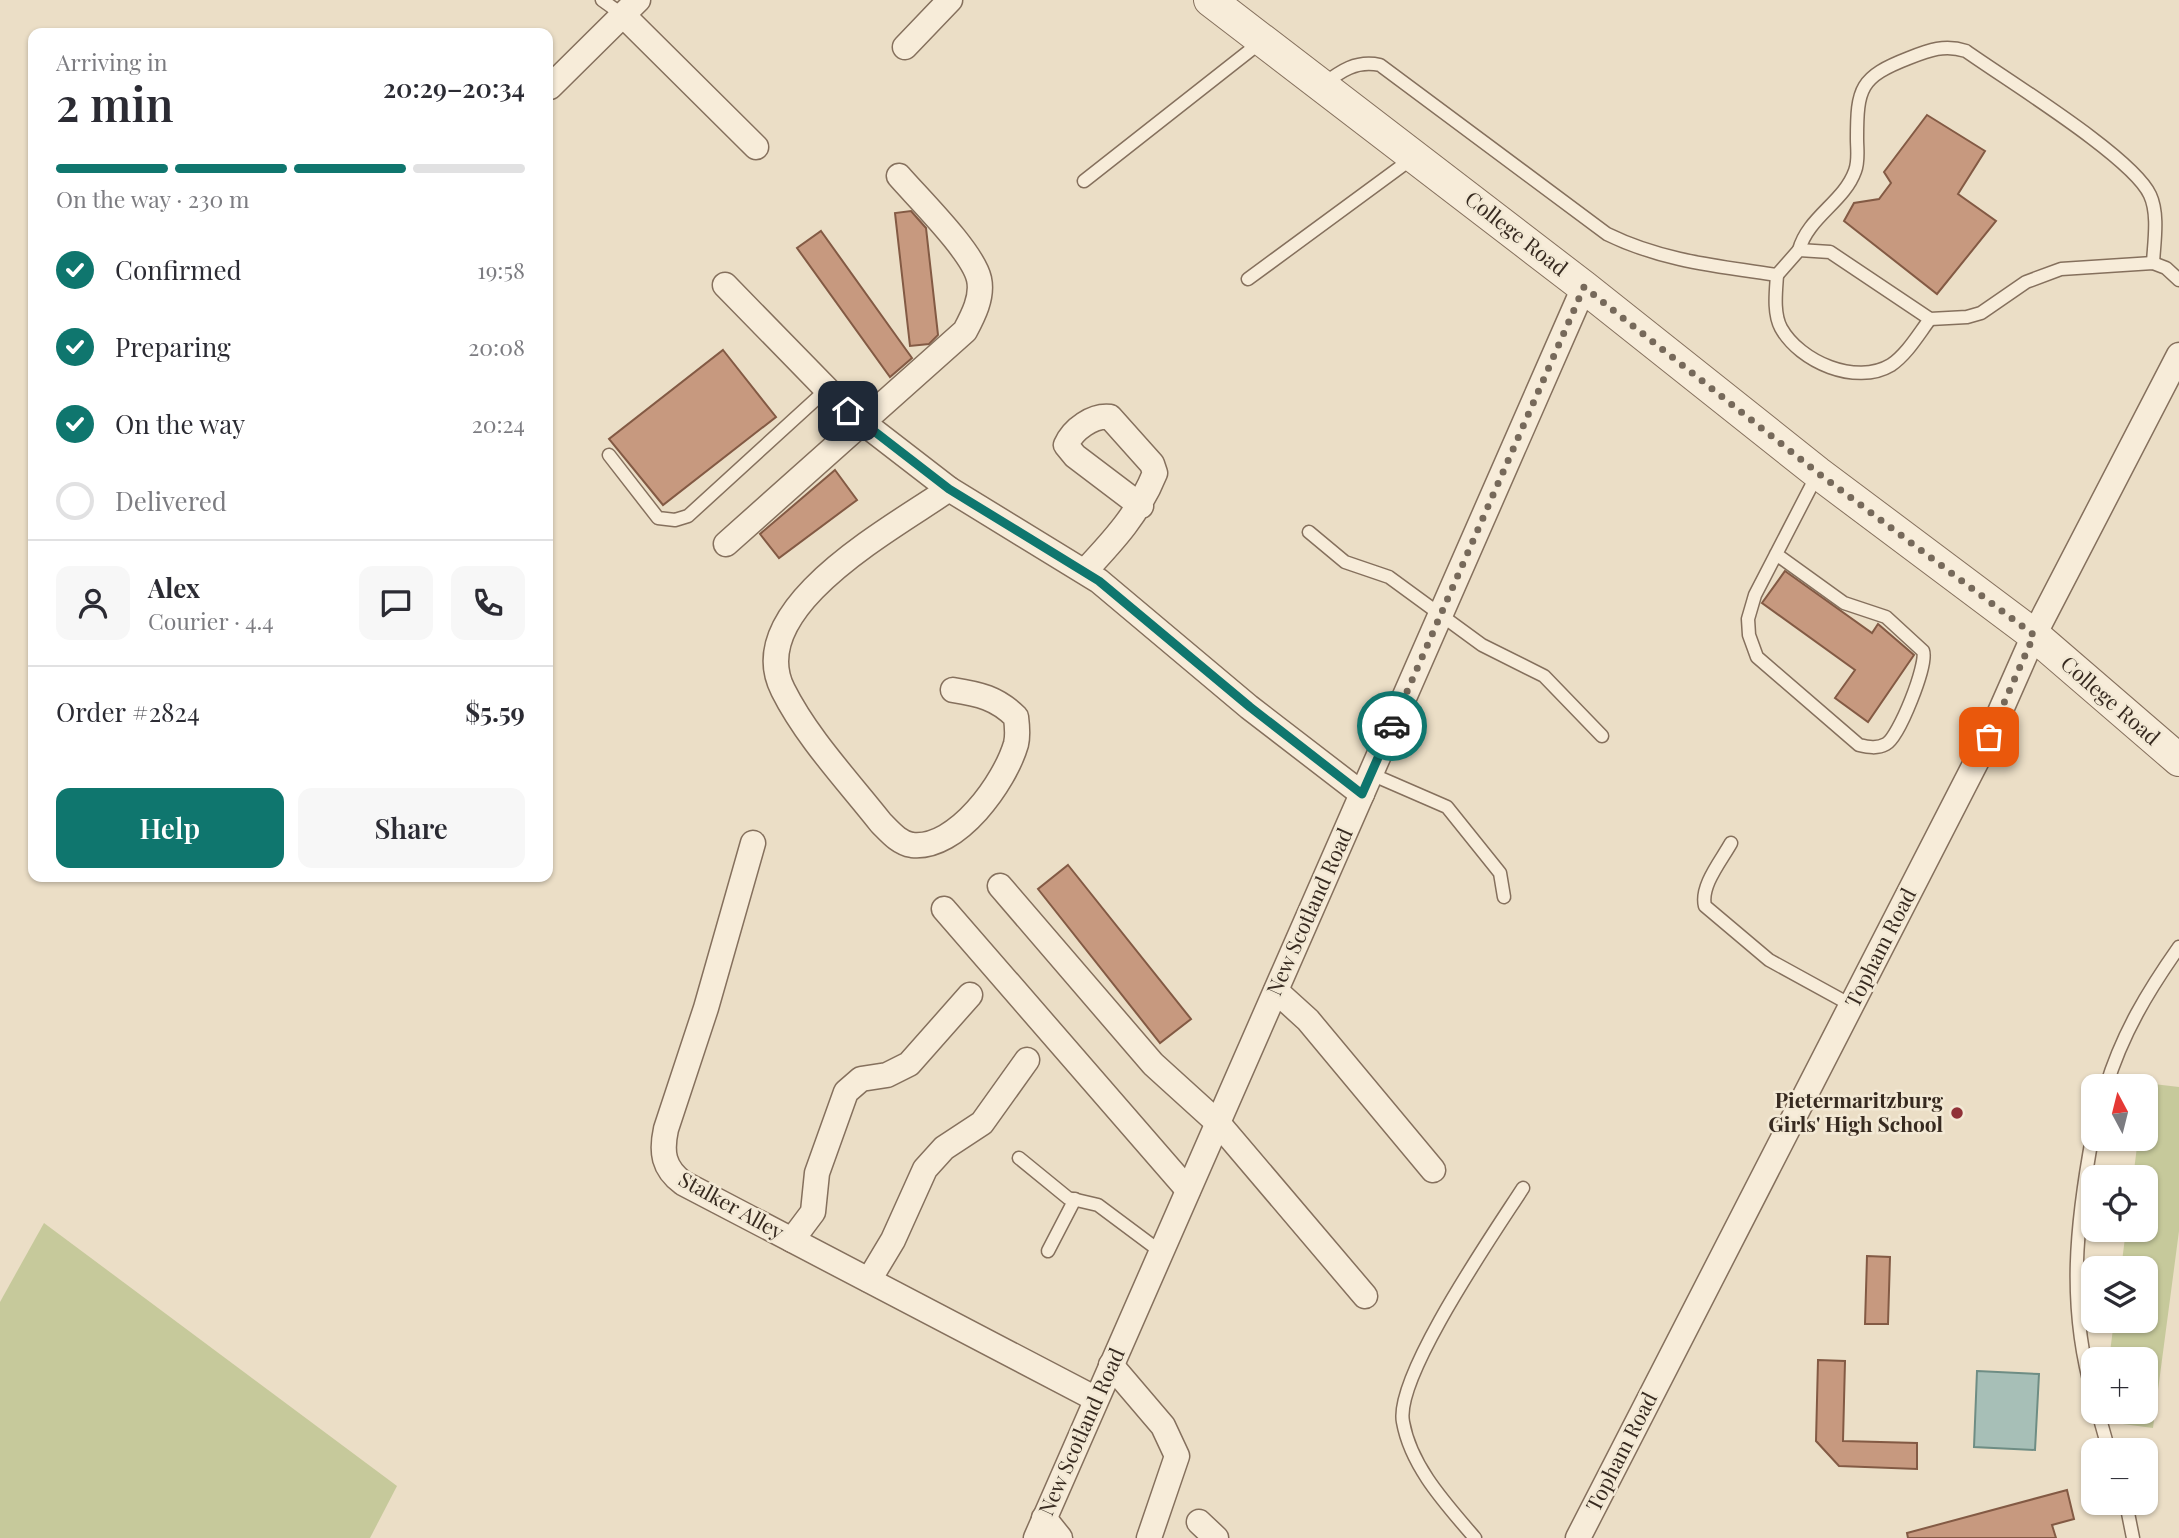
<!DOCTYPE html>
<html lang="en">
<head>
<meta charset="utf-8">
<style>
  body { margin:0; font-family:"Playfair Display",serif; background:#f7f7f7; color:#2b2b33; height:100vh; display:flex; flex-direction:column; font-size:26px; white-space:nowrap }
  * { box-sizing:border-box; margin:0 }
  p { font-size:23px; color:#7c7c81 }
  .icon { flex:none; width:38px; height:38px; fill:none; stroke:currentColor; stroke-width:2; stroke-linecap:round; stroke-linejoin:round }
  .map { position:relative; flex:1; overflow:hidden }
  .details { position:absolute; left:28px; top:28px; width:525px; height:854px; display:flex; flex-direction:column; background:#fff; border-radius:14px; box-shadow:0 2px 5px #0004 }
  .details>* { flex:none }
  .needle { width:46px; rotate:353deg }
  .fabs { position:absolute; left:2081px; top:1074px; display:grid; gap:14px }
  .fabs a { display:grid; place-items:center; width:77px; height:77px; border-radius:14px; background:#fff; box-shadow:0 2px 5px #0004; font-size:35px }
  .pin { position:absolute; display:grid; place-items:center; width:60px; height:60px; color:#fff; margin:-30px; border-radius:14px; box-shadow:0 4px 10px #0006 }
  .courier { position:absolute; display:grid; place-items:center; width:70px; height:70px; margin:-35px; border:5px solid #0f766e; border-radius:50%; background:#fff; color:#222; box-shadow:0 2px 9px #0007 }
  .headline em { font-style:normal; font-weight:600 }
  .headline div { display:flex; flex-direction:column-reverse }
  .headline { display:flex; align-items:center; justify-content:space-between; height:119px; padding:0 28px }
  h1 { font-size:46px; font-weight:600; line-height:52px }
  .bar { display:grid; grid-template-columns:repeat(4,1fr); gap:10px 7px; align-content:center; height:84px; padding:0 28px }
  .bar i { height:9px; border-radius:5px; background:#e1e1e2 }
  .bar .selected { background:#0f766e }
  .bar p { grid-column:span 4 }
  .line { display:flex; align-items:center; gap:18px; padding:0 28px; border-top:2px solid #e1e1e2 }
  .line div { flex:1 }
  .round { display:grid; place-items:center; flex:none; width:74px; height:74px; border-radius:14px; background:#f7f7f7 }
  ol { padding:0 28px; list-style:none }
  li { display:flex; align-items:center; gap:21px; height:77px }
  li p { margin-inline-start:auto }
  li .icon { padding:7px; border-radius:50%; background:#0f766e; color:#fff; stroke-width:4 }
  li:last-child { color:#7c7c81 }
  li i { width:38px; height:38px; border:4px solid #e1e1e2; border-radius:50% }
  .primary-button { display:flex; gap:14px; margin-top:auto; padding:14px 28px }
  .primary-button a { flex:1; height:80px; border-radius:14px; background:#0f766e; color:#fff; font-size:28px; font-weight:600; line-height:80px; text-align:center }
  .primary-button a+a { background:#f7f7f7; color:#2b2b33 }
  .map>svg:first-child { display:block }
  .green { fill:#c6c99b }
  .water { fill:#a7bfb7; stroke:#6e8d84; stroke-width:2 }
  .building { fill:#c7997f; stroke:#835a44; stroke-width:2 }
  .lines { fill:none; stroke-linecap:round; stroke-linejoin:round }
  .service-casing { stroke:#85705d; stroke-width:15 }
  .minor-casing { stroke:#85705d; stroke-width:27 }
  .tertiary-casing { stroke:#85705d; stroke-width:34 }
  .service { stroke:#f7ecd9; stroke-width:12 }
  .minor { stroke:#f7ecd9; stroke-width:24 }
  .tertiary { stroke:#f7ecd9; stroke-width:32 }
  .done { stroke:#76695a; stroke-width:7; stroke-dasharray:0 12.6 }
  .route { stroke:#0f766e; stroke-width:9 }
  .poi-dot { fill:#903137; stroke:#f3e9d5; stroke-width:2.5 }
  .labels { text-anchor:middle; stroke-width:5; stroke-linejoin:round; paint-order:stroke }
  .street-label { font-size:21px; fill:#372a20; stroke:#f3e9d5 }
  .poi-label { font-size:21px; font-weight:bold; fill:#372a20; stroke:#f3e9d5; text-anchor:end }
</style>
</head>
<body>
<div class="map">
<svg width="2179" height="1538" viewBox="0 0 2179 1538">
  <rect width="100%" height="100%" fill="#ebdec6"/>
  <g class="green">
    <path d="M2145,1083L2179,1087V1231L2153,1428L2100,1421L2101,1412H2146V1360H2109L2114,1321H2146V1269H2121L2126,1230H2146V1178H2133L2138,1139H2146Z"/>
    <path d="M44,1223L397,1486L370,1538H0V1302Z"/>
  </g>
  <path class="water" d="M1977,1371L2039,1374L2035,1450L1974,1447Z"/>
  <g class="building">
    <path d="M1927,115L1985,151L1958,194L1996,221L1937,294L1844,221L1854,203L1879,199L1891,183L1884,172Z"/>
    <path d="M911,211L926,228L938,335L929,344L910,346L895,213Z"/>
    <path d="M821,231L912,358L890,377L797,248Z"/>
    <path d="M723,350L776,417L663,505L609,439Z"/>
    <path d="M835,470L857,500L779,558L760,534Z"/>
    <path d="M1785,571L1872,633L1878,624L1914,655L1868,722L1835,698L1855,670L1762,603Z"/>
    <path d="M1068,865L1191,1019L1160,1043L1038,889Z"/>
    <path d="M1867,1256L1890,1257L1888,1324H1865Z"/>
    <path d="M1818,1360L1845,1361L1843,1441L1917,1443V1469L1839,1466L1816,1441Z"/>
    <path d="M2067,1490L2074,1519L2052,1525L2056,1538H1908L1907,1533Z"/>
  </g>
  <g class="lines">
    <defs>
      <g id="service">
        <path d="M602,0L623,15"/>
        <path d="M1322,85C1341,71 1356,60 1380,65L1607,234C1662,261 1717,266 1777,275L1799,250L1830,252L1930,319L1967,317L1981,313L2026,282L2061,269L2153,263L2166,268L2179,280"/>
        <path d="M1084,181L1262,41"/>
        <path d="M1799,250C1808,217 1844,202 1855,171C1859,161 1857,149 1857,139C1857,88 1860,77 1909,58C1929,50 1945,44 1966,51C2005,79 2133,157 2150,195C2159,214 2154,243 2153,263"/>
        <path d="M1777,275C1776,291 1773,313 1781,328C1800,362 1856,386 1891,365C1907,354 1918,335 1930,319"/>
        <path d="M1248,279L1414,157"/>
        <path d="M609,455L658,518L675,520L688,516L826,390"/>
        <path d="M1309,532L1345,562L1389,577L1482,645L1544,676L1602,736"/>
        <path d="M1776,554L1844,603L1886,617L1923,651C1928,664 1899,737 1886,744C1877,749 1868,747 1859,745L1757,657L1749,635L1748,619L1755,595L1818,473"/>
        <path d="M1371,774L1447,807L1500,873L1504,897"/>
        <path d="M1731,843C1721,861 1700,886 1705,906L1769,960L1851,1005"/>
        <path d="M2106,1087C2122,1034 2148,991 2179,947"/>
        <path d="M2093,1133C2076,1224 2067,1305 2093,1395"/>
        <path d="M1019,1158L1068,1198L1098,1205L1161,1252"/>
        <path d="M1048,1251L1075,1199"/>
        <path d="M2098,1412L2109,1451"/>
        <path d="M2126,1503L2133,1538"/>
        <path d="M1475,1538C1446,1504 1411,1467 1403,1422C1394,1377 1496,1230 1523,1188"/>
      </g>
      <g id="minor">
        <path d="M623,15L756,147"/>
        <path d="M905,47L950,0"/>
        <path d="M550,87L638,0"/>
        <path d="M725,285L848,411L949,489L1099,581L1249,707L1362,794"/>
        <path d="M949,489C895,527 741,608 783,690C807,738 848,781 881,823C890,832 899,843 912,845C957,850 1005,782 1016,744C1018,736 1017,725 1016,717C997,698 979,694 953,690"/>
        <path d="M726,544L965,331C973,316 983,297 979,279C973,252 919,199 899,176"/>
        <path d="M1085,571C1114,540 1139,513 1155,473L1152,464L1110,417C1093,415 1073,429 1066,445L1075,456L1141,506"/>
        <path d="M753,843L706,1008L666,1129C661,1152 663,1168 683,1183L1096,1399"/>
        <path d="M1000,886L1153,1064L1218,1123L1365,1296"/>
        <path d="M944,909L1188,1190"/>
        <path d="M1276,991L1308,1020L1433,1170"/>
        <path d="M792,1240L813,1212L817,1173L846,1092L861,1079L887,1075L909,1064L970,995"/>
        <path d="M869,1280L893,1240L925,1169L944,1148L982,1123L1027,1060"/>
        <path d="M1111,1365L1163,1426L1177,1456L1149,1538"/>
        <path d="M1044,1518L1060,1538"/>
        <path d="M1199,1522L1216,1538"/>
        <path d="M1036,1538L1584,287"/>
        <path d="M1578,1538L1989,737L2034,635L2179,355"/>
      </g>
      <path id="tertiary" d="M1210,0L1584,287L1818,473L2034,635L2179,760"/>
    </defs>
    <use href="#service" class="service-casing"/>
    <use href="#minor" class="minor-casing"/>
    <use href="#tertiary" class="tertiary-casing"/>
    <use href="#service" class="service"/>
    <use href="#minor" class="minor"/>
    <use href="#tertiary" class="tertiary"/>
  </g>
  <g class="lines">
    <path class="done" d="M1392,726L1584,287L1818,473L2034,635L1989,737"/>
    <path class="route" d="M848,411L949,489L1099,581L1250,707L1362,794L1392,726"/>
  </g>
  <circle class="poi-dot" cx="1957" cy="1113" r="7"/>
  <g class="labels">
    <g class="street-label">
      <text transform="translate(1516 234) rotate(38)" y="7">College Road</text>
      <text transform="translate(2110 701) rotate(41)" y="7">College Road</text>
      <text transform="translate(1310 912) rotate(-66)" y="7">New Scotland Road</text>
      <text transform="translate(1881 948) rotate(-63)" y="7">Topham Road</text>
      <text transform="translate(731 1206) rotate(29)" y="7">Stalker Alley</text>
      <text transform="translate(1082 1432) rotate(-66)" y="7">New Scotland Road</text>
      <text transform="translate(1622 1452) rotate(-63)" y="7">Topham Road</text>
    </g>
    <g class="poi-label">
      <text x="1943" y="1108">Pietermaritzburg<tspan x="1943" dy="24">Girls' High School</tspan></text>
    </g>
  </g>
</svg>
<div class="fabs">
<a><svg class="needle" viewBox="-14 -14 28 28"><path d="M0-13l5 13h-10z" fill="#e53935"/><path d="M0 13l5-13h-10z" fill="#7c7c81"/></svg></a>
<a><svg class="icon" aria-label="locate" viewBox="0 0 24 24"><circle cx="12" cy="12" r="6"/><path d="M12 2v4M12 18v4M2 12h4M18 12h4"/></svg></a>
<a><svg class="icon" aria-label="layers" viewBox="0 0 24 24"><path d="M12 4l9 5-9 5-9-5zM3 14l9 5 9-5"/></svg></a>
<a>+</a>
<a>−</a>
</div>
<div class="pin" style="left:1989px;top:737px;background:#ea580c"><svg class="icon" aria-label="bag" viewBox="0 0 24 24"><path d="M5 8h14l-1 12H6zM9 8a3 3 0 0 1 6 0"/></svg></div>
<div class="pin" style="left:848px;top:411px;background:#1f2937"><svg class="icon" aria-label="home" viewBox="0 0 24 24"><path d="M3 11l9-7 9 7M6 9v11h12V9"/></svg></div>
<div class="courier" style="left:1392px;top:726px"><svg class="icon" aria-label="car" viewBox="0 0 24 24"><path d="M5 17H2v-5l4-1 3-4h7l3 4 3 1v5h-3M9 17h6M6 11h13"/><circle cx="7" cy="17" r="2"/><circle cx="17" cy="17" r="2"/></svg></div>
<section class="details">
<div class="headline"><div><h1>2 min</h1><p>Arriving in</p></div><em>20:29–20:34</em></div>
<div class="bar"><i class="selected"></i><i class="selected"></i><i class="selected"></i><i></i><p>On the way · 230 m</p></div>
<ol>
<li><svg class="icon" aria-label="check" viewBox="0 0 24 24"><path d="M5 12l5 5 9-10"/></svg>Confirmed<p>19:58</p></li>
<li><svg class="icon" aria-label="check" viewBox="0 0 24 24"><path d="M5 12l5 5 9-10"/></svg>Preparing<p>20:08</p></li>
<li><svg class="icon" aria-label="check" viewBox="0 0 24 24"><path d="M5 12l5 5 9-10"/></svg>On the way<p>20:24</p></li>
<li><i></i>Delivered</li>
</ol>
<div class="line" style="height:126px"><a class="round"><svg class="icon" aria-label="person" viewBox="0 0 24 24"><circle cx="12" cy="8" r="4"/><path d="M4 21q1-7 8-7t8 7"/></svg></a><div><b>Alex</b><p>Courier · 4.4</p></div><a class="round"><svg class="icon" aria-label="chat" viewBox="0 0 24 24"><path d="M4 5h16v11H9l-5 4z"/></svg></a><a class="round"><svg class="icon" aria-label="phone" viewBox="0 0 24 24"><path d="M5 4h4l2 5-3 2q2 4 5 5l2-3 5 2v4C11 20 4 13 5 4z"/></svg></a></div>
<div class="line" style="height:91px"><div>Order #2824</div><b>$5.59</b></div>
<div class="primary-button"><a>Help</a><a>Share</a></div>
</section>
</div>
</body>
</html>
